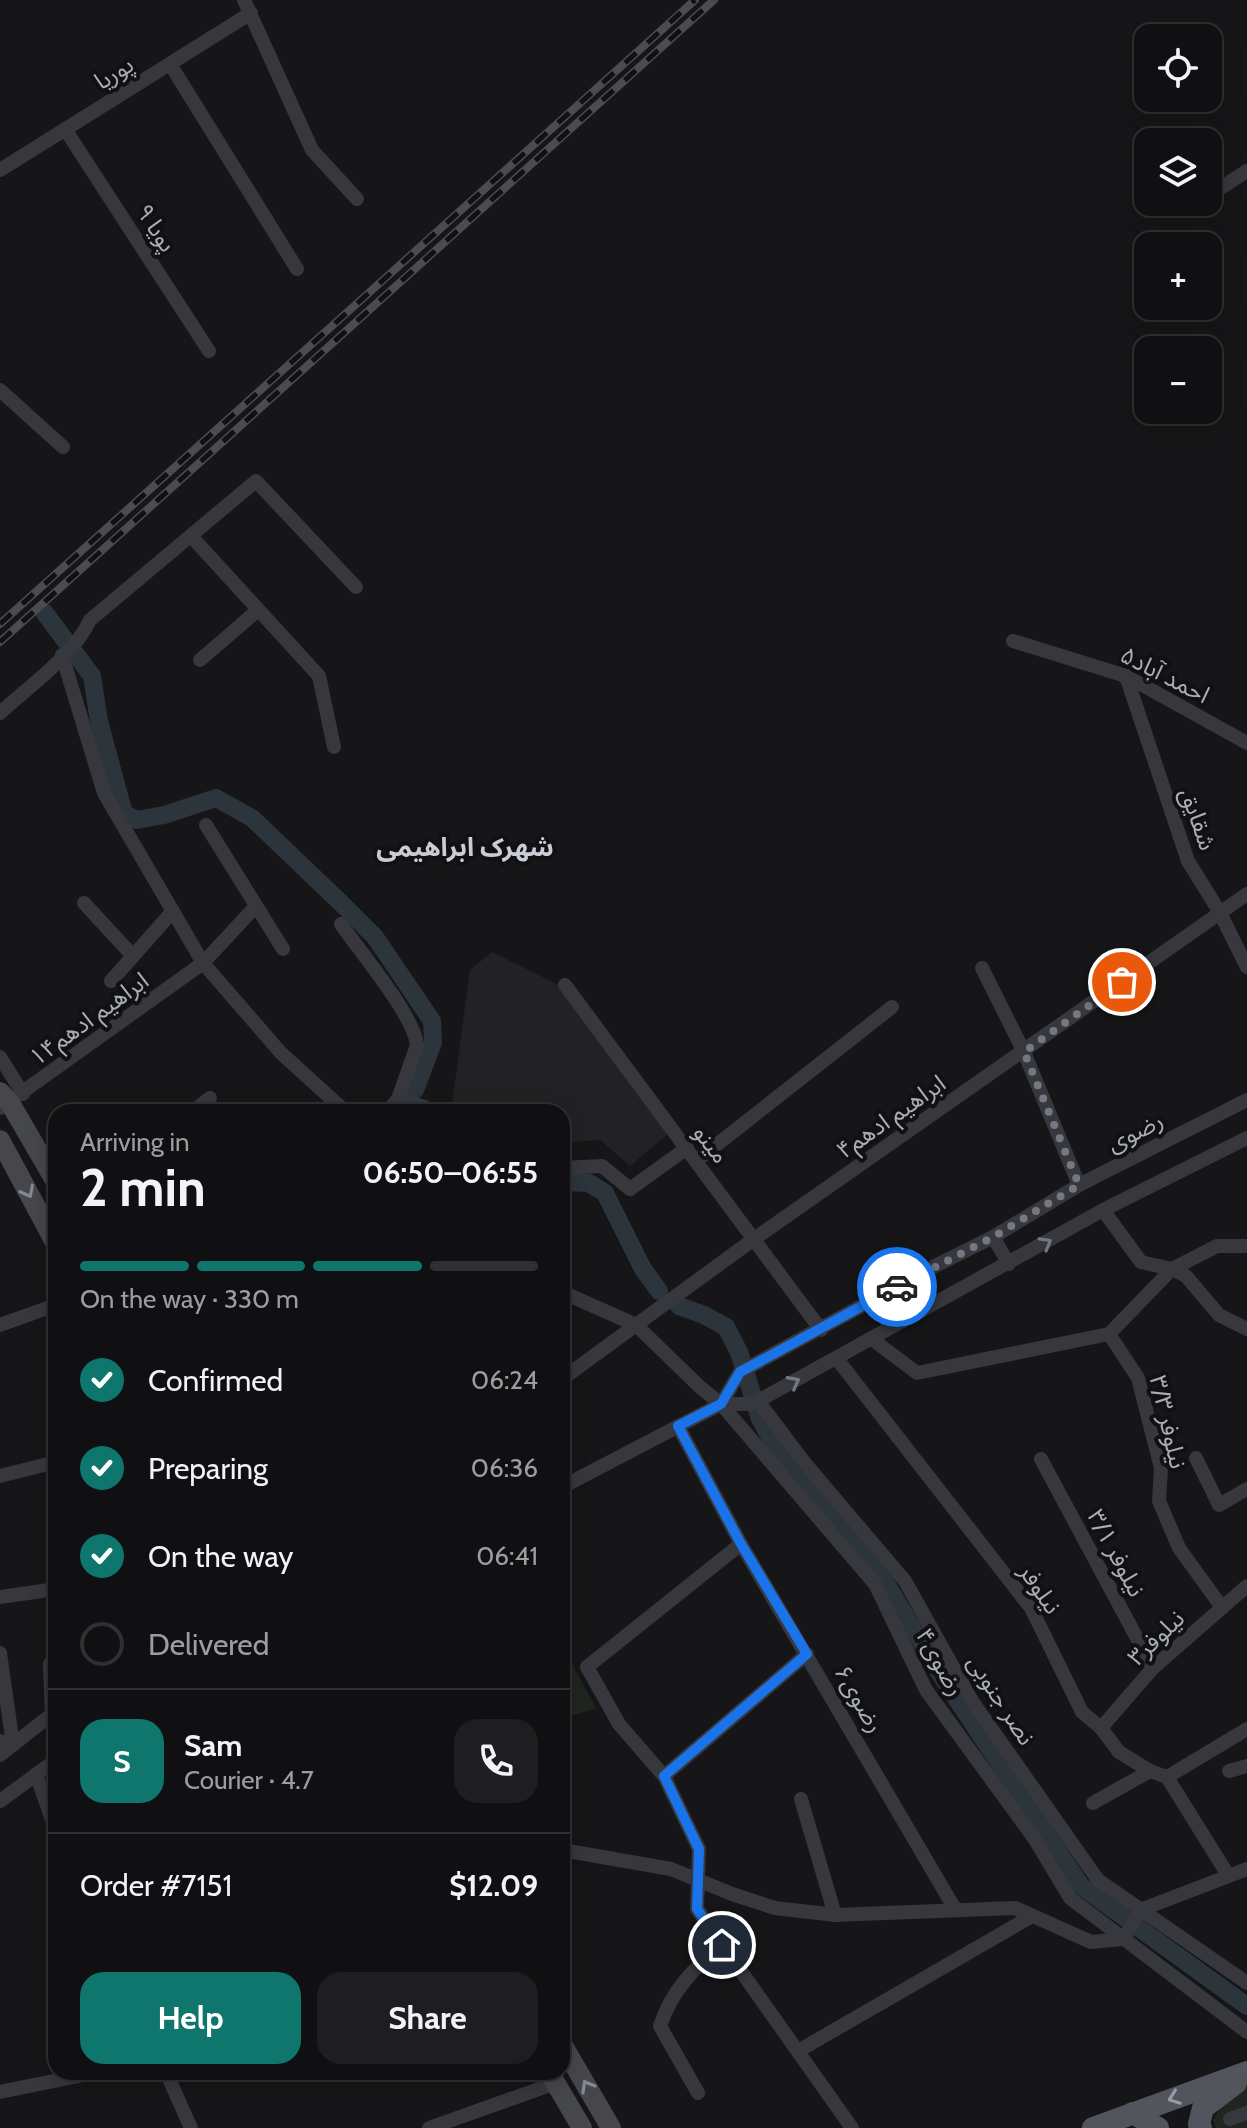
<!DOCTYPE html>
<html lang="en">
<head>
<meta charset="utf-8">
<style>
  body { margin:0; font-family:Cabin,"Noto Sans Arabic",sans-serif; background:#1e1e20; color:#f1f3f6; height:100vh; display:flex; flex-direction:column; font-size:30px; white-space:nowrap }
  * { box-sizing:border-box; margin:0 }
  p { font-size:26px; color:#9c9d9f }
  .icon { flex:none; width:44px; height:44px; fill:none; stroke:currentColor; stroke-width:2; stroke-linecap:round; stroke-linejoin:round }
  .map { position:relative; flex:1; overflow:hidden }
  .details { position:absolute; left:48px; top:1104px; width:522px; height:976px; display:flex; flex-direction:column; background:#101012; border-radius:24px; box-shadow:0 4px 20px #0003,0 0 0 2px #303032 }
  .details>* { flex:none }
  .fabs { position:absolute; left:1134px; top:24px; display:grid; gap:16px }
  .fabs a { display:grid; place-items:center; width:88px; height:88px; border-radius:16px; background:#101012; box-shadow:0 4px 20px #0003,0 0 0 2px #303032; font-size:40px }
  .pin { position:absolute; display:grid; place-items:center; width:68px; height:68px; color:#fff; margin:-34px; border:4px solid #fff; border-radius:50%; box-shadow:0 2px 8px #0007 }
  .courier { position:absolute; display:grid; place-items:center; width:80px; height:80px; margin:-40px; border:6px solid #1a73e8; border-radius:50%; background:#fff; color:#222; box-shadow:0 2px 10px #0007 }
  .summary em { font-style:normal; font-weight:700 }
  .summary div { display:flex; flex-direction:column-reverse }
  .summary { display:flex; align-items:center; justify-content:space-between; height:136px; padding:0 32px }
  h1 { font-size:52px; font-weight:700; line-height:60px }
  .bar { display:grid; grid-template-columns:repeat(4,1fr); gap:12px 8px; align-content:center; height:96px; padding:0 32px }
  .bar i { height:10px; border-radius:6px; background:#303032 }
  .bar .selected { background:#0f766e }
  .bar p { grid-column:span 4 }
  .line { display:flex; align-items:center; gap:20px; padding:0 32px; border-top:2px solid #303032 }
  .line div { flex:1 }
  .round { display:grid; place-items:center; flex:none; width:84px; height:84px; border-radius:24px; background:#1e1e20 }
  ol { padding:0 32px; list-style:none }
  li { display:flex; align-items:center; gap:24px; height:88px }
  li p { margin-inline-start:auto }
  li .icon { padding:8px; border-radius:50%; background:#0f766e; color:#fff; stroke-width:4 }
  li:last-child { color:#9c9d9f }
  li i { width:44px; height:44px; border:4px solid #303032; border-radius:50% }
  .cta { display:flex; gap:16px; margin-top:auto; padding:16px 32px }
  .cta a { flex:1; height:92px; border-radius:24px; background:#0f766e; color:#fff; font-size:32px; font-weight:700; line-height:92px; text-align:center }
  .cta a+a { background:#1e1e20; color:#f1f3f6 }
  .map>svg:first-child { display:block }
  .built { fill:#222225 }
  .green { fill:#1e261f }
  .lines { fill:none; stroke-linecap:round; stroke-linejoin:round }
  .canal { stroke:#2c353c; stroke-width:18 }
  .street { stroke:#37383d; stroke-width:14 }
  .secondary { stroke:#45474d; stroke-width:20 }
  .primary { stroke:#53555c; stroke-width:22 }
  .rail-casing { stroke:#4a4c52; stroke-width:8 }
  .rail { stroke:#111113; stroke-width:5; stroke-dasharray:15; stroke-linecap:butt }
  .oneway { stroke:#858993 }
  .oneway2 { stroke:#757881 }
  .oneway3 { stroke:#979ba6 }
  .done { stroke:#757880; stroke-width:8; stroke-dasharray:0 14.4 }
  .route { stroke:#1a73e8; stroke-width:10 }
  .labels { text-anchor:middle; stroke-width:8; stroke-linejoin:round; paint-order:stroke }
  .street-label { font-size:24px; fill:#a8adb8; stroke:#111113 }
  .neighbourhood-label { font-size:26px; font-weight:bold; fill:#c9ccd4; stroke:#111113 }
</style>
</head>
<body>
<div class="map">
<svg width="1247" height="2128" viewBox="0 0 1247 2128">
  <rect width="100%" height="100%" fill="#161618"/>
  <path class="built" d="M492,952L559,985L669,1133L630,1166L600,1140L562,1143V1112H451L470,970Z"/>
  <g class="green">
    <path d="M562,1646L596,1708L562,1719Z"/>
    <path d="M1247,2088V2128H1216L1213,2120L1221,2106Z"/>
  </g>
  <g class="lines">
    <g class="canal">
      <path d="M44,612L92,676L99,721L124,814L137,820L164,815L216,798L252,818L342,904L375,937L411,990L432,1021L433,1042L415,1090"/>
      <path d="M562,1182L589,1183L605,1193L643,1269L659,1291"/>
      <path d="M679,1306L704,1315L726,1327L739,1352L760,1419L783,1461L885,1582L946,1683L1081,1886L1247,2006"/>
    </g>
    <g class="street">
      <path d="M244,0L312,150L357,199"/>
      <path d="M170,64L297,269"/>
      <path d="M65,129L209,351"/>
      <path d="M0,170L251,13"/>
      <path d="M1208,196L1247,171"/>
      <path d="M1192,206L1198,202"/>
      <path d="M0,390L63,447"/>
      <path d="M191,536L319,676L334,747"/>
      <path d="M1013,641L1126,676L1247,743"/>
      <path d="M62,655L104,793L203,963L281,1053L346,1112"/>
      <path d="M200,660L258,610"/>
      <path d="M1126,676L1188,861L1219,911L1247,967"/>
      <path d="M0,713C27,688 75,654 90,620L256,481L356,587"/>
      <path d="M206,825L283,949"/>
      <path d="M84,903L133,956"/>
      <path d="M341,924C360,952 414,1015 417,1045L398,1099"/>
      <path d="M982,968L1024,1052L1079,1185"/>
      <path d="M111,981L173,911"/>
      <path d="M565,985L821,1330"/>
      <path d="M0,1057L23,1094"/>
      <path d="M0,1108L203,963L256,906"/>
      <path d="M192,1112L210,1098"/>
      <path d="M387,1112L398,1099L425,1107L427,1112"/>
      <path d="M696,1161L892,1007"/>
      <path d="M562,1168L602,1166L630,1189L687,1148"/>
      <path d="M1103,1210L1141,1262L1172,1269L1217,1246H1247"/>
      <path d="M993,1237L1009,1264"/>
      <path d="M562,1292L636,1325L701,1388L721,1404L875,1584L926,1690L1034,1838L1070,1898L1247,2032"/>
      <path d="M0,1325L56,1305"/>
      <path d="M1109,1334L1138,1378L1161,1468L1159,1501L1179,1548L1221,1606"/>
      <path d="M873,1340L917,1373L1109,1334L1172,1269L1186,1276L1219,1315L1247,1329"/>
      <path d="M837,1359L1031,1608L1082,1712L1101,1728L1119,1752L1150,1771L1167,1777L1228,1875"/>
      <path d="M562,1379L754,1239L1247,894"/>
      <path d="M758,1401L804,1462L905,1581L972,1701L1098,1880L1247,1983"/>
      <path d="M721,1404L740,1372L935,1266L993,1237L1079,1185L1247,1100"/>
      <path d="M678,1426L741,1544L955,1909"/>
      <path d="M1196,1458L1219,1505L1247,1489"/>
      <path d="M1041,1459L1153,1668"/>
      <path d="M0,1476L56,1462"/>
      <path d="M562,1487L721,1404H751L758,1401L1103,1210L1247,1138"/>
      <path d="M741,1544L587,1667L619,1724L664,1776L699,1849L697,1909L852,2128"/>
      <path d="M0,1597L56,1589"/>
      <path d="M0,1653L13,1745L0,1741"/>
      <path d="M52,1715L50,1664L56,1653"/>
      <path d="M1101,1728L1153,1668L1247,1586"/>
      <path d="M0,1755L56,1711"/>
      <path d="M1229,1771L1247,1766"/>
      <path d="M36,1774L56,1831"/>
      <path d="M664,1776L807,1654"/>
      <path d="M1167,1777L1247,1729"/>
      <path d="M801,1799L835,1915"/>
      <path d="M0,1801L56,1760"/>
      <path d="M1093,1803L1150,1771"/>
      <path d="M562,1850L671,1869L732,1894L775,1908L835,1915L1015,1908L1091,1942L1124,1939"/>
      <path d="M1140,1910L1247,1869"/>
      <path d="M1124,1939L1140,1910"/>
      <path d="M798,2051L1032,1916"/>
      <path d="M166,2072L191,2128"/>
      <path d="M0,2092L98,2072"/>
      <path d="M698,2093L660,2026C671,1992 694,1967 722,1945"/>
      <path d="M1230,2119L1247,2113"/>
      <path d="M429,2128L556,2083"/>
    </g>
    <g class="secondary">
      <path d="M0,1092L10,1103L56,1182"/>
      <path d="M0,1140L56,1244"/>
      <path d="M562,2044L611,2128"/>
      <path d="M549,2072L582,2128"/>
    </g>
    <g class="primary">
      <path d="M1133,2113L1158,2128"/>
      <path d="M1093,2128L1247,2072"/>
      <path d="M1201,2128L1199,2124L1203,2108L1236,2083"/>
    </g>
    <defs>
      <g id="rail">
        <path d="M0,624L695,0"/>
        <path d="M0,642L714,0"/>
      </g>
    </defs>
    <use href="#rail" class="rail-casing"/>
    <use href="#rail" class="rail"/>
  </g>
  <defs><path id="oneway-chevron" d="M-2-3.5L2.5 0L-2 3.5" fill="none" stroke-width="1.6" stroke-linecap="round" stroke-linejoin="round" transform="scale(2)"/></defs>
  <g class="oneway">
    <use href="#oneway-chevron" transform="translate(28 1192) rotate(62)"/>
    <use href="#oneway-chevron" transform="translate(587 2086) rotate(-120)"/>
  </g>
  <g class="oneway2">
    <use href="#oneway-chevron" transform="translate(1046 1243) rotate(-30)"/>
    <use href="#oneway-chevron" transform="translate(794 1382) rotate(-28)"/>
  </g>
  <use class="oneway3" href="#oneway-chevron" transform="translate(1174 2098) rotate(160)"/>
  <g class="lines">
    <path class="done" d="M897,1287L993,1237L1079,1185L1024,1052L1122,982"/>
    <path class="route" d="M722,1945L697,1909L699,1849L664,1776L807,1654L741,1544L678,1426L721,1404L740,1372L897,1287"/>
  </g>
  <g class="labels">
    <g class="street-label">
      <text transform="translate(114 73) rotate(-32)" y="8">پوریا</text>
      <text transform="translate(156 228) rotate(57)" y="8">پویا ۹</text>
      <text transform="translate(1165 675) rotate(27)" y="8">احمد آباد۵</text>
      <text transform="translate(1198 819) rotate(71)" y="8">شقایق</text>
      <text transform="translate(89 1019) rotate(-36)" y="8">ابراهیم ادهم۱۴</text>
      <text transform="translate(891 1117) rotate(-35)" y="8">ابراهیم ادهم۴</text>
      <text transform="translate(1135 1132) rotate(-27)" y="8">رضوی</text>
      <text transform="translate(711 1144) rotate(53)" y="8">مینو</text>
      <text transform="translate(1168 1422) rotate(77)" y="8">نیلوفر ۳/۳</text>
      <text transform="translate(1116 1553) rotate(62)" y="8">نیلوفر ۳/۱</text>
      <text transform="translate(1040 1589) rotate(56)" y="8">نیلوفر</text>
      <text transform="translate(1156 1638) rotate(-44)" y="8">نیلوفر۳</text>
      <text transform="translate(940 1662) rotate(61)" y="8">رضوی۴</text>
      <text transform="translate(859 1699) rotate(60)" y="8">رضوی۶</text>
      <text transform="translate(1001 1700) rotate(57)" y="8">نصر جنوبی</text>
    </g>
    <g class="neighbourhood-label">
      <text x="465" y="856">شهرک ابراهیمی</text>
    </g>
  </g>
</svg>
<div class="fabs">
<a><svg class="icon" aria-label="locate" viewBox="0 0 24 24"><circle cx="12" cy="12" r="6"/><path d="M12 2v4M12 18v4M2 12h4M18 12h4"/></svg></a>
<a><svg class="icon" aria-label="layers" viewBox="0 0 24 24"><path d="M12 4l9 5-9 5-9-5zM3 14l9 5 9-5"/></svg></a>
<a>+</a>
<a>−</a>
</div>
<div class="pin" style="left:1122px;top:982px;background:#ea580c"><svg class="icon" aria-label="bag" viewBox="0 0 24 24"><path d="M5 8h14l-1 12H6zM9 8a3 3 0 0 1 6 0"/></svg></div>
<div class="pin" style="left:722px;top:1945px;background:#1f2937"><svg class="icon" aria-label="home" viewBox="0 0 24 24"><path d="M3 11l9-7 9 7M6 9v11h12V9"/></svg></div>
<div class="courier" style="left:897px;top:1287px"><svg class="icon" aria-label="car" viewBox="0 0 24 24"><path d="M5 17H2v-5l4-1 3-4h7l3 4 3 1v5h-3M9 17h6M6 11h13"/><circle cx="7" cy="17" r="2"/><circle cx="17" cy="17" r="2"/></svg></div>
<section class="details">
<div class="summary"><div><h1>2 min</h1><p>Arriving in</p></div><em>06:50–06:55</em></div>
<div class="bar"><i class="selected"></i><i class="selected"></i><i class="selected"></i><i></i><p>On the way · 330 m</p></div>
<ol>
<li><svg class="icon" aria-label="check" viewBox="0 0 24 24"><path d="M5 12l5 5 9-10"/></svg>Confirmed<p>06:24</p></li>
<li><svg class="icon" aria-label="check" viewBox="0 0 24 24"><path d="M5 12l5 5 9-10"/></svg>Preparing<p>06:36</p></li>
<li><svg class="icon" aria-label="check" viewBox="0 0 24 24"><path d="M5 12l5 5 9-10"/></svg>On the way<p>06:41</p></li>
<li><i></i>Delivered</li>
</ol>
<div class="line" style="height:144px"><b class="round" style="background:#0f766e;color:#fff">S</b><div><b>Sam</b><p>Courier · 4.7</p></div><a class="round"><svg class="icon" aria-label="phone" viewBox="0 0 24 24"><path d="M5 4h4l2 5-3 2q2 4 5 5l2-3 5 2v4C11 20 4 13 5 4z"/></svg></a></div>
<div class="line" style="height:104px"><div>Order #7151</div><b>$12.09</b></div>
<div class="cta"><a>Help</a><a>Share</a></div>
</section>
</div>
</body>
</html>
